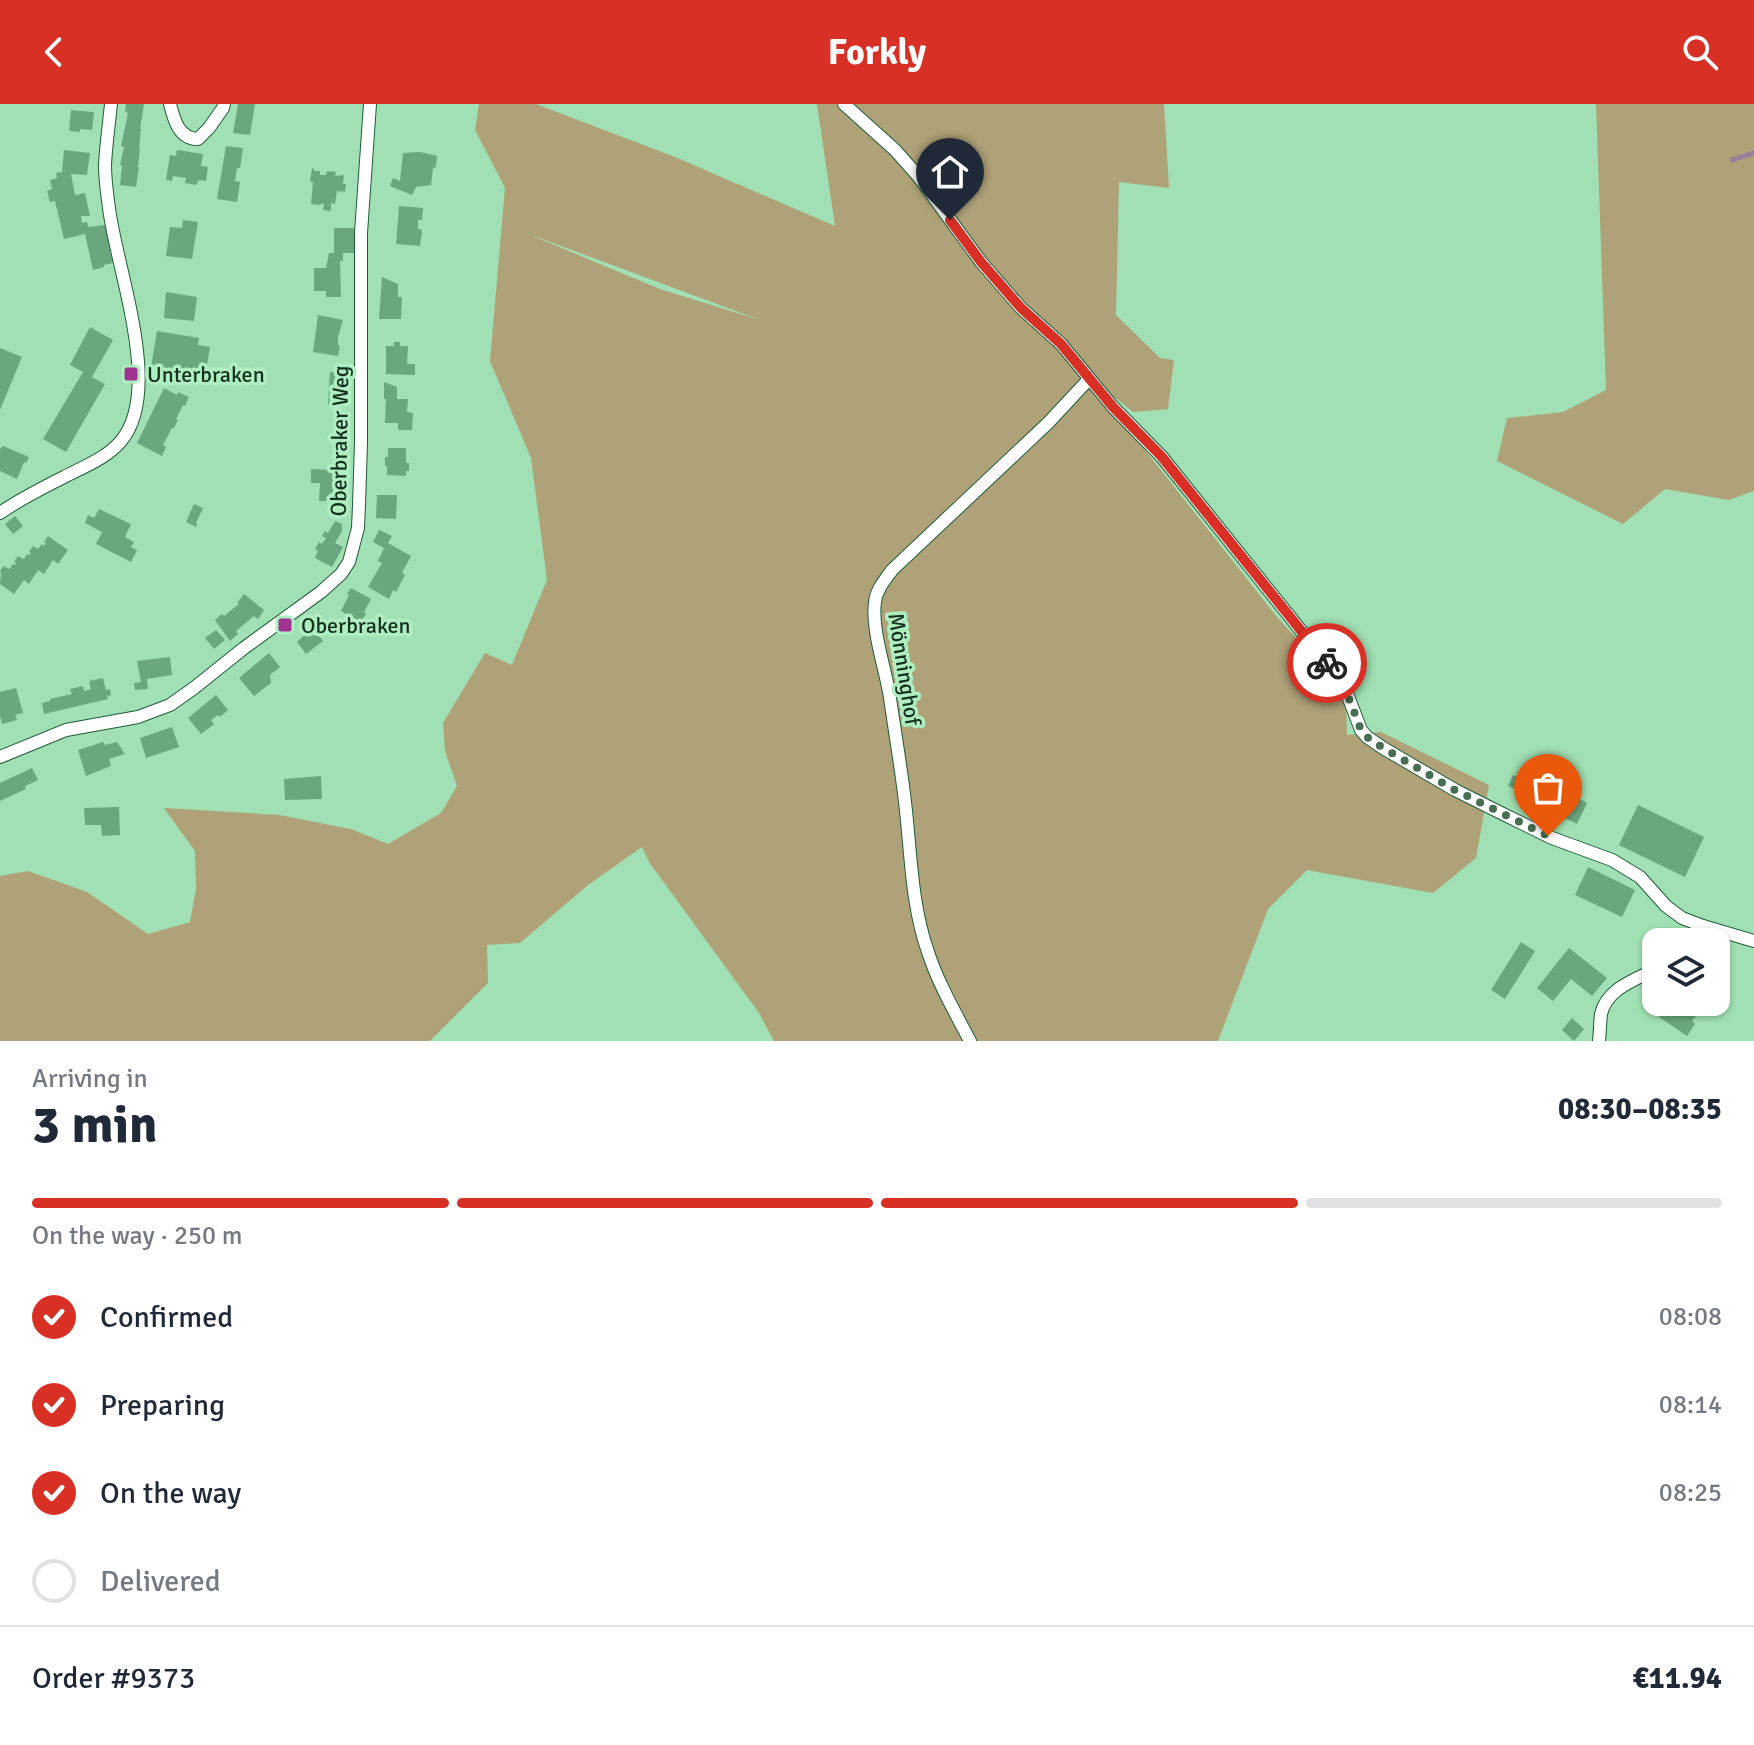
<!DOCTYPE html>
<html lang="en">
<head>
<meta charset="utf-8">
<style>
  body { margin:0; font-family:Signika,sans-serif; background:#f2f2f3; color:#1f2937; height:100vh; display:flex; flex-direction:column; font-size:30px; white-space:nowrap }
  * { box-sizing:border-box; margin:0 }
  p { font-size:26px; color:#747a83 }
  .icon { flex:none; width:44px; height:44px; fill:none; stroke:currentColor; stroke-width:2; stroke-linecap:round; stroke-linejoin:round }
  .map { position:relative; height:937px; overflow:hidden }
  .drawer { display:flex; flex-direction:column; background:#fff; flex:1 }
  .drawer>* { flex:none }
  .fabs { position:absolute; left:1642px; top:824px; display:grid; gap:16px }
  .fabs a { display:grid; place-items:center; width:88px; height:88px; border-radius:16px; background:#fff; box-shadow:0 2px 6px #0004; font-size:40px }
  .pin { position:absolute; display:grid; place-items:center; width:68px; height:68px; color:#fff; margin:-82px -34px; border-radius:50% 50% 50% 0; rotate:-45deg; box-shadow:0 0 8px #0007 }
  .pin .icon { rotate:45deg }
  .courier { position:absolute; display:grid; place-items:center; width:80px; height:80px; margin:-40px; border:6px solid #d93025; border-radius:50%; background:#fff; color:#222; box-shadow:0 2px 10px #0007 }
  .head em { font-style:normal; font-weight:700 }
  .head div { display:flex; flex-direction:column-reverse }
  .head { display:flex; align-items:center; justify-content:space-between; height:136px; padding:0 32px }
  h1 { font-size:52px; font-weight:700; line-height:60px }
  .bar { display:grid; grid-template-columns:repeat(4,1fr); gap:12px 8px; align-content:center; height:96px; padding:0 32px }
  .bar i { height:10px; border-radius:6px; background:#e0e1e3 }
  .bar .active { background:#d93025 }
  .bar p { grid-column:span 4 }
  .line { display:flex; align-items:center; gap:20px; padding:0 32px; border-top:2px solid #e0e1e3 }
  .line div { flex:1 }
  ol { padding:0 32px; list-style:none }
  li { display:flex; align-items:center; gap:24px; height:88px }
  li p { margin-inline-start:auto }
  li .icon { padding:8px; border-radius:50%; background:#d93025; color:#fff; stroke-width:4 }
  li:last-child { color:#747a83 }
  li i { width:44px; height:44px; border:4px solid #e0e1e3; border-radius:50% }
  header { display:flex; justify-content:space-between; align-items:center; height:104px; padding:0 32px; background:#d93025; color:#fff; font-size:36px; font-weight:700 }
  .map>svg:first-child { display:block }
  .green { fill:#afa278; fill-rule:evenodd }
  .lines { fill:none; stroke-linecap:round; stroke-linejoin:round }
  .stream { stroke:#9c8098; stroke-width:5 }
  .building { fill:#6aa77e }
  .minor-casing { stroke:#1d5c37; stroke-width:14 }
  .minor { stroke:#fff; stroke-width:12 }
  .done { stroke:#476e53; stroke-width:8; stroke-dasharray:0 14.4 }
  .route { stroke:#d93025; stroke-width:10 }
  .poi-dot { fill:#a03291; stroke:#aeeec1; stroke-width:3 }
  .labels { text-anchor:middle; stroke-width:7; stroke-linejoin:round; paint-order:stroke }
  .poi-label { font-size:22px; fill:#16301f; stroke:#aeeec1; text-anchor:start }
  .street-label { font-size:22px; fill:#16301f; stroke:#aeeec1 }
</style>
</head>
<body>
<header><svg class="icon" aria-label="back" viewBox="0 0 24 24"><path d="M15 5l-7 7 7 7"/></svg>Forkly<svg class="icon" aria-label="search" viewBox="0 0 24 24"><circle cx="10" cy="10" r="6"/><path d="M15 15l6 6"/></svg></header>
<div class="map">
<svg width="1754" height="937" viewBox="0 0 1754 937">
  <rect width="100%" height="100%" fill="#a1e0b4"/>
  <g class="green">
    <path d="M479,0H536L675,53L835,122L817,0H1164L1169,84L1119,78L1116,211L1160,254L1174,256L1168,305L1133,308L1117,295L1092,288L1145,346L1277,513L1339,581L1346,595L1347,631L1381,628L1489,681L1476,754L1433,789L1307,766L1268,805L1218,937H774L759,909L649,758L642,743L588,781L520,839L487,841L488,879L430,937H0V772L28,767L87,788L148,830L190,818L196,785L195,747L164,704L279,711L351,725L388,740L441,709L457,682L445,647L443,619L485,549L512,561L547,476L531,354L490,257L505,84L475,26ZM533,132H534L760,216L660,185Z"/>
    <path d="M1596,0H1754V387L1728,396L1665,385L1623,420L1497,357L1507,314L1563,308L1606,286Z"/>
  </g>
  <g class="lines">
    <path class="stream" d="M1732,56L1754,49"/>
  </g>
  <g class="building">
    <path d="M126,0H144L140,25H141L139,44H140L138,63H139L136,83L120,81L122,61H120L124,43L121,42L128,9L125,8Z"/>
    <path d="M238,0H255L250,31L233,29Z"/>
    <path d="M71,6L94,8L92,26L80,25V28L69,27Z"/>
    <path d="M226,42L243,44L240,64H237L235,77L240,78L237,98L217,95Z"/>
    <path d="M64,46L90,49L87,71L71,70L75,91L85,89L90,112H81L82,119L87,118L88,123L105,121L113,159L104,161V163L93,166L85,130L64,135L55,97L50,98L47,87L52,85L50,76L57,74L56,69L62,68Z"/>
    <path d="M177,46L203,50L201,62L208,63L206,77L199,76L196,81L185,79L186,74L173,72L172,77L166,76L170,51L176,52Z"/>
    <path d="M420,48L437,52L436,63L433,64L431,81L416,83L412,91L390,82L393,74L400,77L403,49Z"/>
    <path d="M312,64L314,65V67H320V71H326L327,67L336,68L335,72L344,71L343,80H346L345,88L337,87L335,100L331,99V107L323,106L324,100L321,99V101L311,100L313,78H310Z"/>
    <path d="M399,102L423,104L422,116H418V125H421L422,129L420,142L396,140Z"/>
    <path d="M183,116L198,118L192,155L166,152L170,123L182,124Z"/>
    <path d="M334,124H354V149H343V157H340L341,193H326V187H314V164H326L329,149H334Z"/>
    <path d="M382,173L398,180V193H402L401,215H379Z"/>
    <path d="M166,188L197,193L194,217L164,214Z"/>
    <path d="M318,211L343,216L338,233V241L340,242L338,252L313,248Z"/>
    <path d="M90,223L113,236L92,273L105,280L66,348L43,335L83,268L70,261Z"/>
    <path d="M157,227L199,234L198,241L210,243L206,267L194,265L193,272L151,263Z"/>
    <path d="M394,238H400V242H408L407,260H415V271L386,270V242H394Z"/>
    <path d="M0,244L22,253L0,306Z"/>
    <path d="M330,268L350,269L348,293L339,292L338,301H328Z"/>
    <path d="M384,278L397,283V295H408L407,308L413,309L412,326H398V319H385L386,295H384Z"/>
    <path d="M164,284L177,291L178,288L189,293L185,302L183,301L176,315L178,316L174,324H172L163,341L166,343L162,352L137,339Z"/>
    <path d="M3,342L29,353L26,359L24,358L17,375L0,367V345Z"/>
    <path d="M388,344H406V359H409V367H406V372L387,371V362H385V353H388Z"/>
    <path d="M331,363H341L340,389H330V397H319L320,379H311V365L331,366Z"/>
    <path d="M377,391H397L396,415L376,414Z"/>
    <path d="M194,400L203,404L196,419L197,420L196,423L186,418Z"/>
    <path d="M99,405L131,420L125,433L134,438L131,443L137,446L131,458L96,440L102,428L85,419L88,411L94,414Z"/>
    <path d="M15,412L23,422L13,430L5,420Z"/>
    <path d="M335,417L342,420V427L335,439L343,443L332,463L315,454L318,447L315,445L319,438L322,440L326,434L322,432L325,427L328,429Z"/>
    <path d="M379,426L392,432L388,439L411,452L402,469L405,471L396,488L393,486L389,495L368,483L382,459L378,457L384,444L373,438Z"/>
    <path d="M48,432L68,446L58,460L53,456L44,470L38,466L29,480L24,476L14,490L0,480L1,469L0,467L4,462L9,465L13,460L15,461L16,459L14,458L18,452L24,455L27,450L29,451L31,449L29,448L33,442L38,445L42,440L44,442L46,439L44,438Z"/>
    <path d="M351,484L371,495L364,508L366,510L361,518L341,507L349,491L347,490Z"/>
    <path d="M244,490L264,506L258,515L254,512L236,527L238,530L230,537L215,516L222,510L224,512L239,500L237,499Z"/>
    <path d="M313,523L323,537L306,550L297,538Z"/>
    <path d="M216,526L225,536L214,545L205,534Z"/>
    <path d="M269,549L280,563L270,571L271,579L254,592L239,574Z"/>
    <path d="M170,553L172,571L147,575L148,585L135,586L134,579L141,578L137,557Z"/>
    <path d="M103,574L106,586L110,585L111,591L107,592L108,595L44,610L42,599L50,597V595L72,590L70,585L83,582L84,587L91,585L89,577Z"/>
    <path d="M16,584L23,609L15,611L17,616L2,620L0,612V588Z"/>
    <path d="M216,591L228,606L220,613L218,611L211,616L214,620L201,630L188,614Z"/>
    <path d="M172,623L179,643L146,654L140,634Z"/>
    <path d="M103,638L105,641L117,638L125,650L109,655L111,662L86,672L78,646Z"/>
    <path d="M32,664L38,676L25,682L26,685L0,697V679Z"/>
    <path d="M1513,671L1532,680L1527,691L1508,682Z"/>
    <path d="M321,672L322,695L285,696L284,675Z"/>
    <path d="M1562,686L1587,699L1577,720L1551,707Z"/>
    <path d="M1638,701L1704,733L1685,773L1619,741Z"/>
    <path d="M119,703L120,731L102,732L101,721H85L84,704Z"/>
    <path d="M1588,763L1635,786L1622,813L1575,791Z"/>
    <path d="M1521,838L1535,847L1505,895L1491,886Z"/>
    <path d="M1569,844L1607,874L1592,892L1571,875L1553,897L1537,884Z"/>
    <path d="M1670,898H1685L1699,908L1692,917L1695,920L1687,932L1659,913Z"/>
    <path d="M1572,914L1584,925L1574,937L1562,926Z"/>
  </g>
  <g class="lines">
    <defs>
      <g id="minor">
        <path d="M170,0C174,16 179,35 198,35L209,24L223,4L224,0"/>
        <path d="M844,0L895,46L919,73L981,158L1021,204L1061,240L1113,303L1162,353L1343,579L1361,626L1367,633L1383,644L1455,686L1501,709L1552,734L1612,756L1640,773L1666,802L1682,814L1703,822"/>
        <path d="M0,409C20,395 42,384 64,373C83,363 107,354 121,337C164,286 116,164 109,104C107,90 105,75 105,61C106,41 109,20 111,0"/>
        <path d="M0,653L66,626L138,613L170,601L194,584L244,544L321,488L341,470L349,458L358,424L359,401L361,339V129L370,0"/>
        <path d="M1689,838L1703,822L1754,837"/>
        <path d="M970,937C955,908 938,879 928,848C911,800 911,748 905,698C901,663 895,629 890,594C886,566 871,526 875,498C876,486 885,476 892,466L1048,319L1089,275"/>
        <path d="M1599,937C1600,928 1600,919 1601,910C1607,884 1635,876 1656,865"/>
      </g>
    </defs>
    <use href="#minor" class="minor-casing"/>
    <use href="#minor" class="minor"/>
  </g>
  <g class="lines">
    <path class="done" d="M1327,559L1343,579L1361,626L1367,633L1383,644L1455,686L1548,732"/>
    <path class="route" d="M950,116L981,158L1021,204L1061,240L1113,303L1162,353L1327,559"/>
  </g>
  <g class="poi-dot">
    <rect x="123" y="262" width="16" height="16" rx="4"/>
    <rect x="277" y="513" width="16" height="16" rx="4"/>
  </g>
  <g class="labels">
    <g class="poi-label">
      <text x="147" y="278">Unterbraken</text>
      <text x="301" y="529">Oberbraken</text>
    </g>
    <g class="street-label">
      <text transform="translate(339 337) rotate(-89)" y="8">Oberbraker Weg</text>
      <text transform="translate(905 565) rotate(81)" y="8">Mönninghof</text>
    </g>
  </g>
</svg>
<div class="fabs">
<a><svg class="icon" aria-label="layers" viewBox="0 0 24 24"><path d="M12 4l9 5-9 5-9-5zM3 14l9 5 9-5"/></svg></a>
</div>
<div class="pin" style="left:1548px;top:732px;background:#ea580c"><svg class="icon" aria-label="bag" viewBox="0 0 24 24"><path d="M5 8h14l-1 12H6zM9 8a3 3 0 0 1 6 0"/></svg></div>
<div class="pin" style="left:950px;top:116px;background:#1f2937"><svg class="icon" aria-label="home" viewBox="0 0 24 24"><path d="M3 11l9-7 9 7M6 9v11h12V9"/></svg></div>
<div class="courier" style="left:1327px;top:559px"><svg class="icon" aria-label="bike" viewBox="0 0 24 24"><circle cx="6" cy="16" r="4"/><circle cx="18" cy="16" r="4"/><path d="M6 16l4-8h5l3 8M10 8l3 8H6M13 5h3"/></svg></div>
</div>
<section class="drawer">
<div class="head"><div><h1>3 min</h1><p>Arriving in</p></div><em>08:30–08:35</em></div>
<div class="bar"><i class="active"></i><i class="active"></i><i class="active"></i><i></i><p>On the way · 250 m</p></div>
<ol>
<li><svg class="icon" aria-label="check" viewBox="0 0 24 24"><path d="M5 12l5 5 9-10"/></svg>Confirmed<p>08:08</p></li>
<li><svg class="icon" aria-label="check" viewBox="0 0 24 24"><path d="M5 12l5 5 9-10"/></svg>Preparing<p>08:14</p></li>
<li><svg class="icon" aria-label="check" viewBox="0 0 24 24"><path d="M5 12l5 5 9-10"/></svg>On the way<p>08:25</p></li>
<li><i></i>Delivered</li>
</ol>
<div class="line" style="height:104px"><div>Order #9373</div><b>€11.94</b></div>
</section>
</body>
</html>
